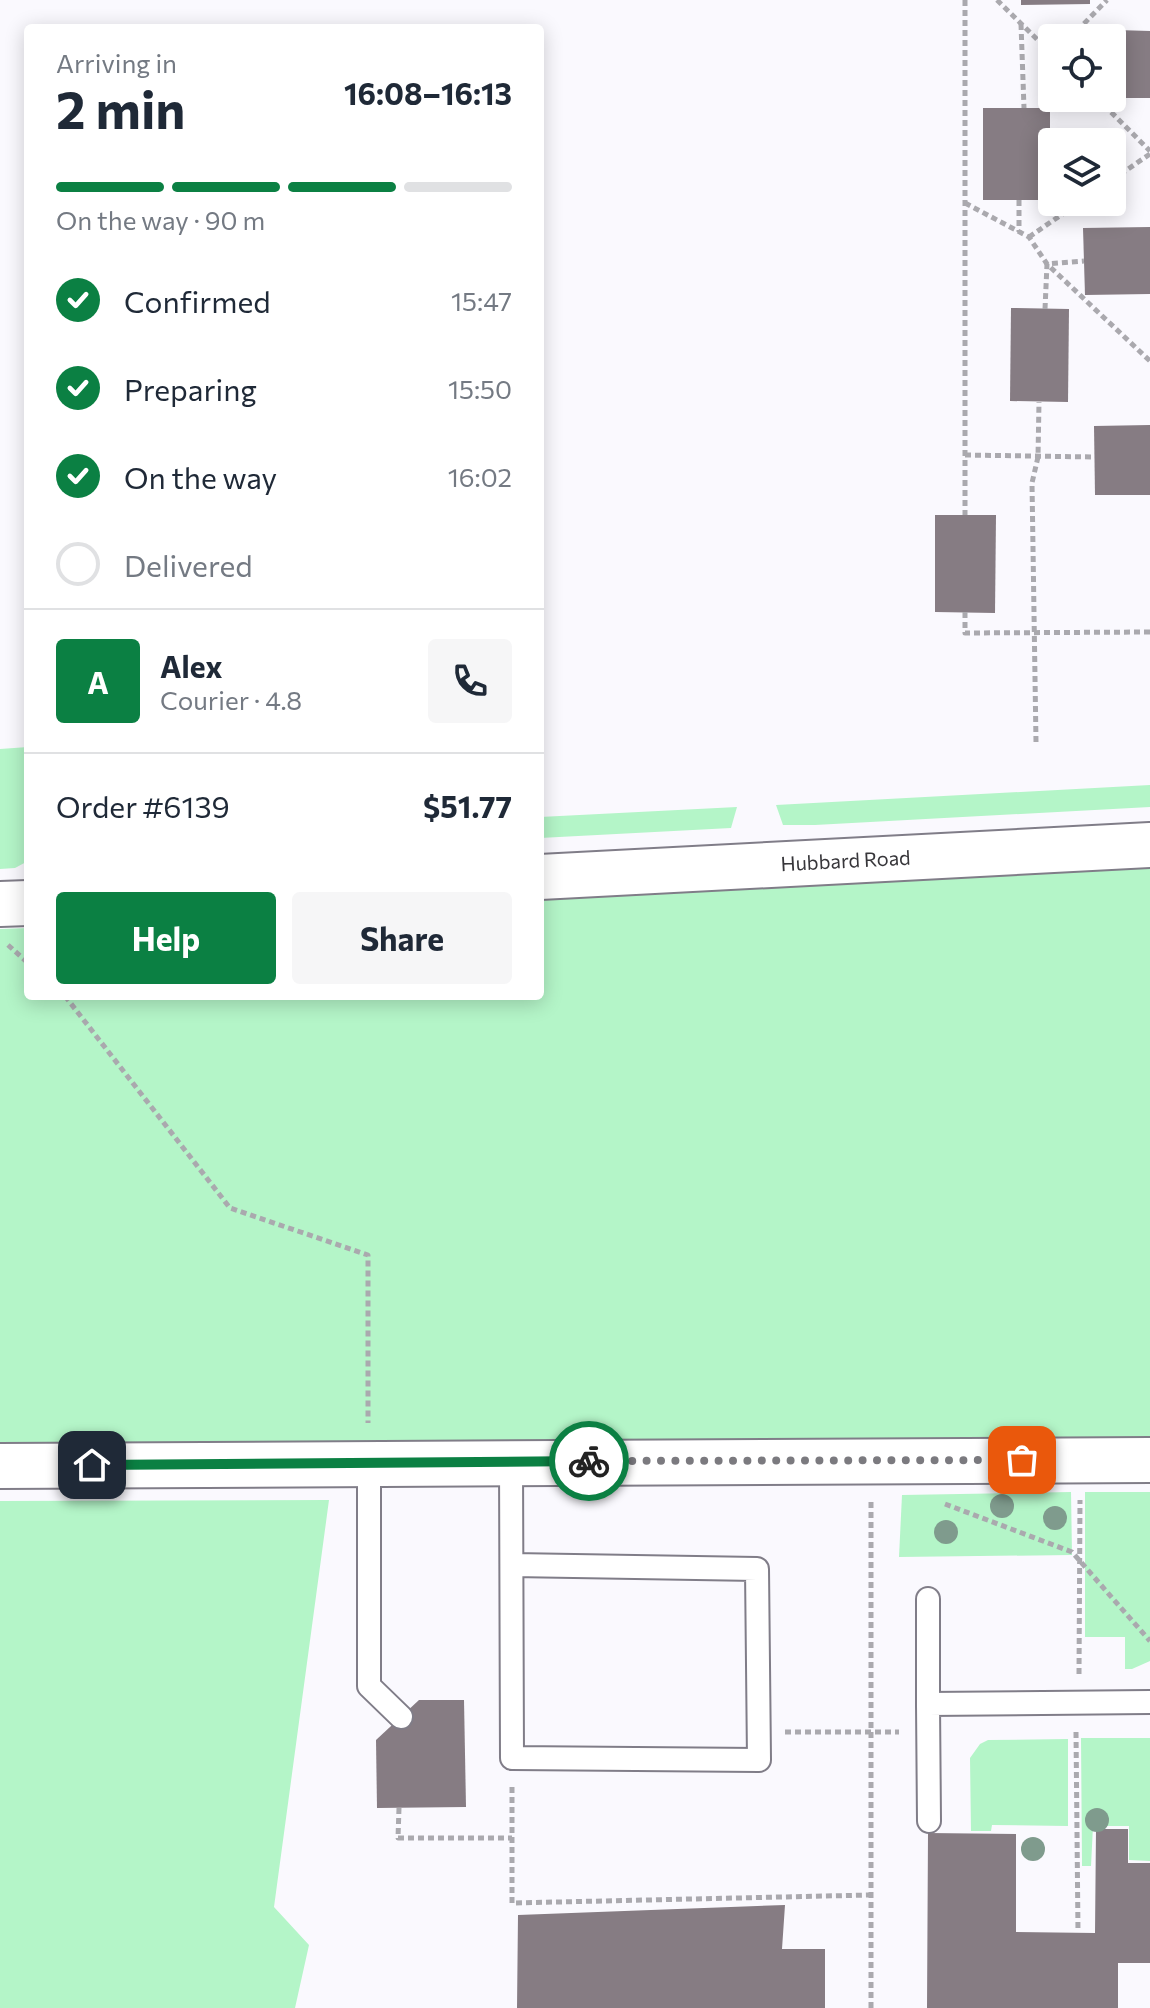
<!DOCTYPE html>
<html lang="en">
<head>
<meta charset="utf-8">
<style>
  body { margin:0; font-family:Commissioner,sans-serif; background:#f6f6f7; color:#1f2937; height:100vh; display:flex; flex-direction:column; font-size:30px; white-space:nowrap }
  * { box-sizing:border-box; margin:0 }
  p { font-size:26px; color:#747a83 }
  .icon { flex:none; width:44px; height:44px; fill:none; stroke:currentColor; stroke-width:2; stroke-linecap:round; stroke-linejoin:round }
  .map { position:relative; flex:1; overflow:hidden }
  .panel { position:absolute; left:24px; top:24px; width:520px; height:976px; display:flex; flex-direction:column; background:#fff; border-radius:8px; box-shadow:0 4px 20px #0003 }
  .panel>* { flex:none }
  .fabs { position:absolute; left:1038px; top:24px; display:grid; gap:16px }
  .fabs a { display:grid; place-items:center; width:88px; height:88px; border-radius:8px; background:#fff; box-shadow:0 4px 20px #0003; font-size:40px }
  .pin { position:absolute; display:grid; place-items:center; width:68px; height:68px; color:#fff; margin:-34px; border-radius:16px; box-shadow:0 4px 12px #0006 }
  .courier { position:absolute; display:grid; place-items:center; width:80px; height:80px; margin:-40px; border:6px solid #0b8043; border-radius:50%; background:#fff; color:#222; box-shadow:0 2px 10px #0007 }
  .overview em { font-style:normal; font-weight:700 }
  .overview div { display:flex; flex-direction:column-reverse }
  .overview { display:flex; align-items:center; justify-content:space-between; height:136px; padding:0 32px }
  h1 { font-size:52px; font-weight:700; line-height:60px }
  .bar { display:grid; grid-template-columns:repeat(4,1fr); gap:12px 8px; align-content:center; height:96px; padding:0 32px }
  .bar i { height:10px; border-radius:6px; background:#e0e1e3 }
  .bar .selected { background:#0b8043 }
  .bar p { grid-column:span 4 }
  .line { display:flex; align-items:center; gap:20px; padding:0 32px; border-top:2px solid #e0e1e3 }
  .line div { flex:1 }
  .round { display:grid; place-items:center; flex:none; width:84px; height:84px; border-radius:8px; background:#f6f6f7 }
  ol { padding:0 32px; list-style:none }
  li { display:flex; align-items:center; gap:24px; height:88px }
  li p { margin-inline-start:auto }
  li .icon { padding:8px; border-radius:50%; background:#0b8043; color:#fff; stroke-width:4 }
  li:last-child { color:#747a83 }
  li i { width:44px; height:44px; border:4px solid #e0e1e3; border-radius:50% }
  .button { display:flex; gap:16px; margin-top:auto; padding:16px 32px }
  .button a { flex:1; height:92px; border-radius:8px; background:#0b8043; color:#fff; font-size:32px; font-weight:700; line-height:92px; text-align:center }
  .button a+a { background:#f6f6f7; color:#1f2937 }
  .map>svg:first-child { display:block }
  .green { fill:#b4f5c8 }
  .building { fill:#867c83 }
  .lines { fill:none; stroke-linecap:round; stroke-linejoin:round }
  .lane-casing { stroke:#807d88; stroke-width:26 }
  .secondary-casing { stroke:#807d88; stroke-width:48 }
  .path { stroke:#aaa9ae; stroke-width:5; stroke-dasharray:6 4; stroke-linecap:butt }
  .lane { stroke:#fff; stroke-width:22 }
  .secondary { stroke:#fff; stroke-width:44 }
  .tree { fill:#7f9b8d }
  .done { stroke:#7b7a7f; stroke-width:8; stroke-dasharray:0 14.4 }
  .route { stroke:#0b8043; stroke-width:10 }
  .labels { text-anchor:middle; stroke-width:8; stroke-linejoin:round; paint-order:stroke }
  .street-label { font-size:20px; fill:#37363a; stroke:#fff }
</style>
</head>
<body>
<div class="map">
<svg width="1150" height="2008" viewBox="0 0 1150 2008">
  <rect width="100%" height="100%" fill="#faf9fe"/>
  <g class="green">
    <path d="M28,747V861L15,868L0,869V749Z"/>
    <path d="M1150,785V807L815,825H783L776,805Z"/>
    <path d="M737,807L731,828L540,838V817Z"/>
    <path d="M1150,868V1438L0,1444V929L28,928V996H540V900Z"/>
    <path d="M1071,1492L1072,1555L899,1557L902,1495Z"/>
    <path d="M1085,1492H1150V1661L1132,1669H1125V1637H1085Z"/>
    <path d="M329,1500L274,1907L309,1945L295,2008H0V1501Z"/>
    <path d="M1081,1738H1150V1861L1129,1860V1826H1093L1091,1866H1082Z"/>
    <path d="M1068,1739V1826L992,1825L991,1831H971L970,1758L980,1744L988,1740Z"/>
  </g>
  <g class="building">
    <path d="M1021,0H1090V4L1021,5Z"/>
    <path d="M1116,30L1150,31V98H1115Z"/>
    <rect x="983" y="108" width="67" height="92"/>
    <path d="M1150,227V294L1085,295L1083,228Z"/>
    <path d="M1011,308L1069,309L1068,402L1010,401Z"/>
    <path d="M1150,425V495H1095L1094,426Z"/>
    <path d="M935,515H996L995,613L935,612Z"/>
    <path d="M419,1700H464L466,1807L377,1808L376,1740Z"/>
    <path d="M1096,1829H1128V1863H1150V1963H1118V2008H927L928,1833L1016,1834V1932L1095,1933Z"/>
    <path d="M785,1905L782,1949H825V2008H517L518,1915Z"/>
  </g>
  <g class="lines">
    <defs>
      <g id="lane">
        <path d="M511,1461L512,1758L759,1760L757,1569L513,1565"/>
        <path d="M369,1463V1686L401,1717"/>
        <path d="M928,1599V1704"/>
        <path d="M929,1821L928,1704L1150,1702"/>
      </g>
      <g id="secondary">
        <path id="s1" d="M540,877L1150,845"/>
        <path d="M0,904L28,903"/>
        <path d="M0,1466L1150,1460"/>
      </g>
    </defs>
    <use href="#lane" class="lane-casing"/>
    <use href="#secondary" class="secondary-casing"/>
    <g class="path">
      <path d="M965,0V515"/>
      <path d="M997,0L1052,54"/>
      <path d="M1021,24L1024,108"/>
      <path d="M1070,38L1107,0"/>
      <path d="M1112,63L1115,62"/>
      <path d="M1097,98L1150,151"/>
      <path d="M1112,180L1150,154"/>
      <path d="M1019,200V232"/>
      <path d="M965,203L1029,237L1047,264L1150,361"/>
      <path d="M1029,237L1080,202"/>
      <path d="M1045,309L1047,264L1084,261"/>
      <path d="M965,455L1094,457"/>
      <path d="M965,612V633L1150,632"/>
      <path d="M1036,742L1032,483L1038,457L1039,402"/>
      <path d="M8,945L28,963"/>
      <path d="M65,996L230,1208L368,1255V1423"/>
      <path d="M945,1504L1072,1552L1150,1641"/>
      <path d="M1079,1674L1080,1500"/>
      <path d="M785,1732H899"/>
      <path d="M1076,1732L1078,1932"/>
      <path d="M512,1787V1903L871,1895"/>
      <path d="M399,1808L398,1838H512"/>
      <path d="M871,2008V1499"/>
    </g>
    <use href="#lane" class="lane"/>
    <use href="#secondary" class="secondary"/>
  </g>
  <g class="tree">
    <circle cx="1002" cy="1506" r="12"/>
    <circle cx="1055" cy="1518" r="12"/>
    <circle cx="946" cy="1532" r="12"/>
    <circle cx="1097" cy="1820" r="12"/>
    <circle cx="1033" cy="1849" r="12"/>
  </g>
  <g class="lines">
    <path class="done" d="M589,1461L1022,1460"/>
    <path class="route" d="M92,1465L589,1461"/>
  </g>
  <g class="labels">
    <g class="street-label">
      <text dy="7" stroke="none"><textPath href="#s1" startOffset="306">Hubbard Road</textPath></text>
    </g>
  </g>
</svg>
<div class="fabs">
<a><svg class="icon" aria-label="locate" viewBox="0 0 24 24"><circle cx="12" cy="12" r="6"/><path d="M12 2v4M12 18v4M2 12h4M18 12h4"/></svg></a>
<a><svg class="icon" aria-label="layers" viewBox="0 0 24 24"><path d="M12 4l9 5-9 5-9-5zM3 14l9 5 9-5"/></svg></a>
</div>
<div class="pin" style="left:1022px;top:1460px;background:#ea580c"><svg class="icon" aria-label="bag" viewBox="0 0 24 24"><path d="M5 8h14l-1 12H6zM9 8a3 3 0 0 1 6 0"/></svg></div>
<div class="pin" style="left:92px;top:1465px;background:#1f2937"><svg class="icon" aria-label="home" viewBox="0 0 24 24"><path d="M3 11l9-7 9 7M6 9v11h12V9"/></svg></div>
<div class="courier" style="left:589px;top:1461px"><svg class="icon" aria-label="bike" viewBox="0 0 24 24"><circle cx="6" cy="16" r="4"/><circle cx="18" cy="16" r="4"/><path d="M6 16l4-8h5l3 8M10 8l3 8H6M13 5h3"/></svg></div>
<section class="panel">
<div class="overview"><div><h1>2 min</h1><p>Arriving in</p></div><em>16:08–16:13</em></div>
<div class="bar"><i class="selected"></i><i class="selected"></i><i class="selected"></i><i></i><p>On the way · 90 m</p></div>
<ol>
<li><svg class="icon" aria-label="check" viewBox="0 0 24 24"><path d="M5 12l5 5 9-10"/></svg>Confirmed<p>15:47</p></li>
<li><svg class="icon" aria-label="check" viewBox="0 0 24 24"><path d="M5 12l5 5 9-10"/></svg>Preparing<p>15:50</p></li>
<li><svg class="icon" aria-label="check" viewBox="0 0 24 24"><path d="M5 12l5 5 9-10"/></svg>On the way<p>16:02</p></li>
<li><i></i>Delivered</li>
</ol>
<div class="line" style="height:144px"><b class="round" style="background:#0b8043;color:#fff">A</b><div><b>Alex</b><p>Courier · 4.8</p></div><a class="round"><svg class="icon" aria-label="phone" viewBox="0 0 24 24"><path d="M5 4h4l2 5-3 2q2 4 5 5l2-3 5 2v4C11 20 4 13 5 4z"/></svg></a></div>
<div class="line" style="height:104px"><div>Order #6139</div><b>$51.77</b></div>
<div class="button"><a>Help</a><a>Share</a></div>
</section>
</div>
</body>
</html>
